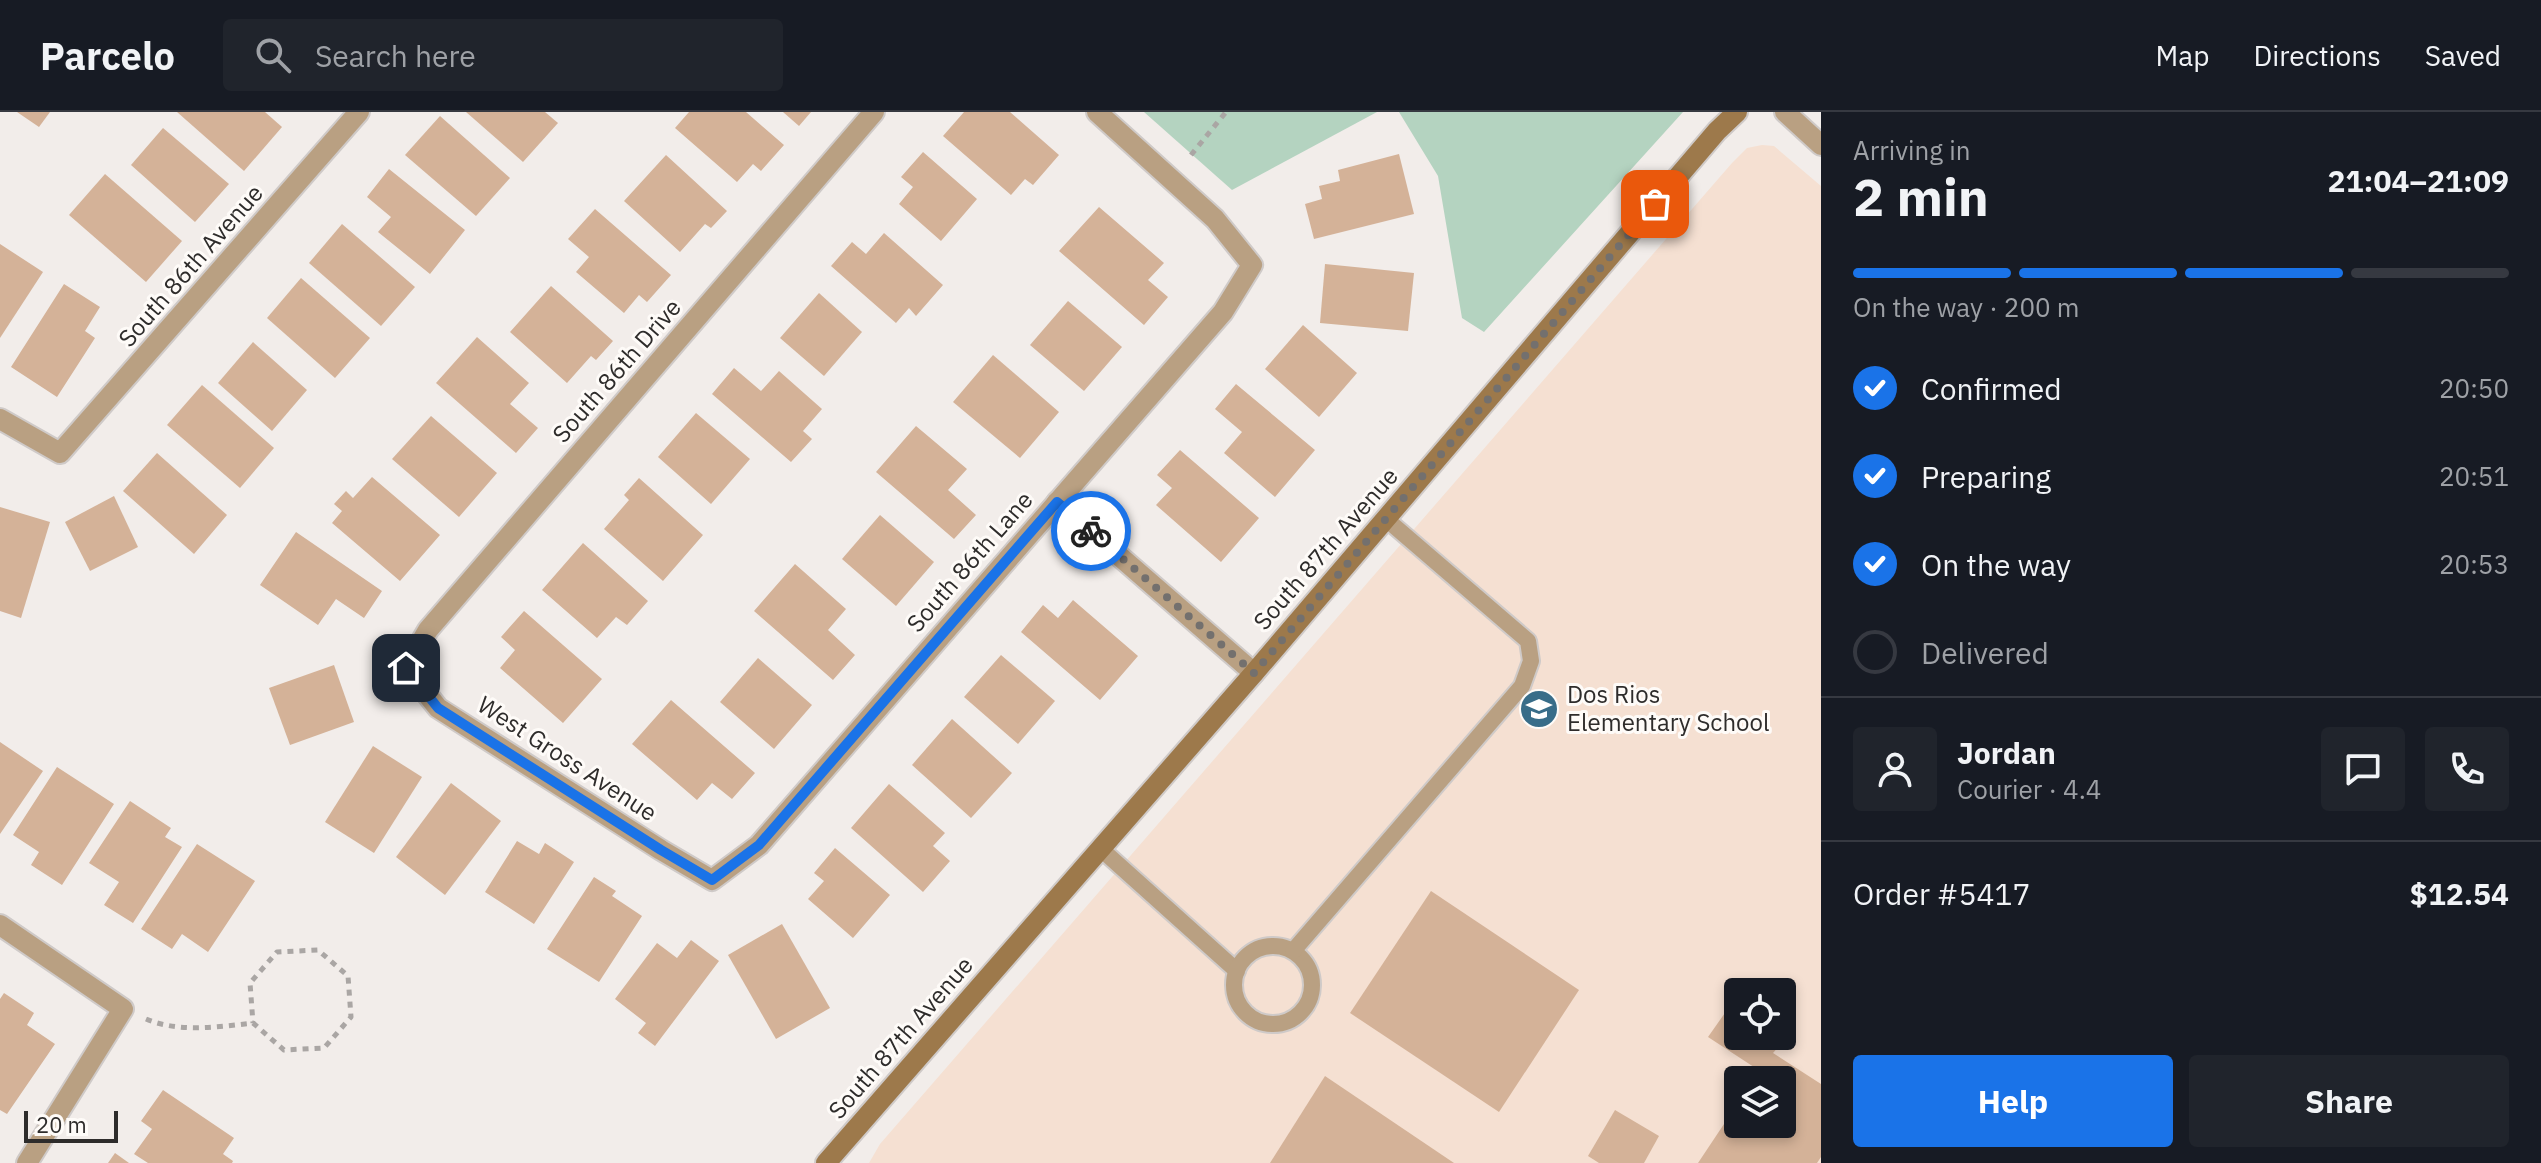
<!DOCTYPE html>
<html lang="en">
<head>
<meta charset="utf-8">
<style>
  body { margin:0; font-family:"IBM Plex Sans",sans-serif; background:#20242c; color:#f1f3f6; height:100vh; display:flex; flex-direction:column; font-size:30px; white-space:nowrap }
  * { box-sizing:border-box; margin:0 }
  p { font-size:26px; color:#9ea1a6 }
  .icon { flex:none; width:44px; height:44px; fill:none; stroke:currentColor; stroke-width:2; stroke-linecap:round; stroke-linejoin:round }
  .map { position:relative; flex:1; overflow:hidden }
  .side { display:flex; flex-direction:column; background:#171b24; width:720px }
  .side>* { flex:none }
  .fabs { position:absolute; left:1724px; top:866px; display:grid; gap:16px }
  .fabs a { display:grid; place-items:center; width:72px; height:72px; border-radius:8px; background:#171b24; box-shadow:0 4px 12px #0003; font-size:40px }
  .scale { position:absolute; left:24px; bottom:20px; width:94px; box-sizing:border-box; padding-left:8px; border:4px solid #2e2c2b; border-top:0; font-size:22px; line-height:28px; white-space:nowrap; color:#2e2c2b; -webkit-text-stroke:6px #fefbf8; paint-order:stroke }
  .pin { position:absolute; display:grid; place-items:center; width:68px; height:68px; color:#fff; margin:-34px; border-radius:16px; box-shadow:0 4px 12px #0006 }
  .courier { position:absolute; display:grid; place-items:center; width:80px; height:80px; margin:-40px; border:6px solid #1a73e8; border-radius:50%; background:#fff; color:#222; box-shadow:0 2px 10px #0007 }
  .headline em { font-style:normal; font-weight:700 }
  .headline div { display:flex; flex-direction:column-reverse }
  .headline { display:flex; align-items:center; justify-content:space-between; height:136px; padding:0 32px }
  h1 { font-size:52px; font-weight:700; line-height:60px }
  .bar { display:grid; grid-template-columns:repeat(4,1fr); gap:12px 8px; align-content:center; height:96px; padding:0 32px }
  .bar i { height:10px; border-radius:6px; background:#363941 }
  .bar .on { background:#1a73e8 }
  .bar p { grid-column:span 4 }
  .line { display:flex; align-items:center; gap:20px; padding:0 32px; border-top:2px solid #363941 }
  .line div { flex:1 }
  .round { display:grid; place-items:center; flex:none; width:84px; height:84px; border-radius:8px; background:#20242c }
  ol { padding:0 32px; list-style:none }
  li { display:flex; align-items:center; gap:24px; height:88px }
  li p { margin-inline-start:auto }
  li .icon { padding:8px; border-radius:50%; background:#1a73e8; color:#fff; stroke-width:4 }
  li:last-child { color:#9ea1a6 }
  li i { width:44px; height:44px; border:4px solid #363941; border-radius:50% }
  .cta { display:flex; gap:16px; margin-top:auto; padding:16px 32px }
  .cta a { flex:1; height:92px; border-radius:8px; background:#1a73e8; color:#fff; font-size:32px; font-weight:700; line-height:92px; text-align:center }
  .cta a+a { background:#20242c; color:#f1f3f6 }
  header { display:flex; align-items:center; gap:48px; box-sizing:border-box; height:112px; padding:0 40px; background:#171b24; border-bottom:2px solid #363941 }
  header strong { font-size:38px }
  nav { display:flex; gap:44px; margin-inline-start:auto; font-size:28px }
  .search { width:560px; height:72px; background:#20242c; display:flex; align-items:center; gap:20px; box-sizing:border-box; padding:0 28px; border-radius:8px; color:#9ea1a6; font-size:30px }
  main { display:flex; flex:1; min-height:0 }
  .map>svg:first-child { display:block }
  .education { fill:#f5e0d2; fill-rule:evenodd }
  .green { fill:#b4d3c0 }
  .building { fill:#d4b298 }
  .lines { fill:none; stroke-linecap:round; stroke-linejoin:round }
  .lane-casing { stroke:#cfcac8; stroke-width:20 }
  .street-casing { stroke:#cfcac8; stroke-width:24 }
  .secondary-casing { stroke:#cfcac8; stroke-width:24 }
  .path { stroke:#aaa6a4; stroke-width:5; stroke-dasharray:6 6; stroke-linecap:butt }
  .lane { stroke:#b9a082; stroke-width:16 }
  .street { stroke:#b9a082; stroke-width:20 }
  .secondary { stroke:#9d794b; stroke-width:20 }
  .done { stroke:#73706e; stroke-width:8; stroke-dasharray:0 14.4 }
  .route { stroke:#1a73e8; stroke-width:10 }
  .labels { text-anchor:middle; stroke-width:6; stroke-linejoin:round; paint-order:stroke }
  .street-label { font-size:24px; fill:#2e2c2b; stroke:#fefbf8 }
  .poi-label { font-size:24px; fill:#2e2c2b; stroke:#fefbf8; text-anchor:start }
</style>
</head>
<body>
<header>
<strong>Parcelo</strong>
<div class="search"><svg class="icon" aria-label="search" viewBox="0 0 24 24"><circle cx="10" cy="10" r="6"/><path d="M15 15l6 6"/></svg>Search here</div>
<nav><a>Map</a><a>Directions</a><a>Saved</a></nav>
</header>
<main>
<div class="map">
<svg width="1821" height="1051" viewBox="0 0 1821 1051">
  <rect width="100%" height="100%" fill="#f2edea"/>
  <path class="education" d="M1762,33L1774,34L1821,74V1051H869L880,1032L1732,51L1747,36ZM1738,880H1782V924H1738ZM1738,968H1782V1012H1738Z"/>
  <g class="green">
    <path d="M1144,0H1377L1232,78Z"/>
    <path d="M1399,0H1683L1484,220L1462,206L1438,64Z"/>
  </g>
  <g class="building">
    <path d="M17,0H50L39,15Z"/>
    <path d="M177,0H265L282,15L244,59Z"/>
    <path d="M466,0H545L558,11L523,50Z"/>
    <path d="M689,0H746L784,33L761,59L753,52L737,70L675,16Z"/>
    <path d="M783,0H811L799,14Z"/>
    <path d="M964,0H1010L1059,43L1033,73L1025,67L1011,83L943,24Z"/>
    <path d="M440,4L510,66L476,104L405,43Z"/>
    <path d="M163,16L229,72L195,110L131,53Z"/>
    <path d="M923,40L977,87L941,129L899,92L913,75L901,65Z"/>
    <path d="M1399,42L1414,102L1314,127L1305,92L1322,87L1319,74L1340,69L1338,58Z"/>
    <path d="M666,43L727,99L711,116L705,112L680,140L624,89Z"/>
    <path d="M389,57L465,118L430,162L378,120L391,105L367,85Z"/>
    <path d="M105,62L182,129L146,170L69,103Z"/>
    <path d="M1099,95L1164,151L1148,168L1168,185L1144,213L1059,139Z"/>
    <path d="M595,97L671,163L647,190L639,183L624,201L576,160L589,145L568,127Z"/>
    <path d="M342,112L415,175L381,214L309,151Z"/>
    <path d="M884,121L943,173L916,204L909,196L896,211L831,154L852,130L866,142Z"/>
    <path d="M0,132L43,160L0,226Z"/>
    <path d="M1325,152L1414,161L1408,219L1320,211Z"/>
    <path d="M301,166L370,226L335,266L267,206Z"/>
    <path d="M64,172L100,195L85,219L95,226L57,285L11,255Z"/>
    <path d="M551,174L613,229L596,248L591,244L567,271L510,220Z"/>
    <path d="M819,181L862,220L824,264L780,226Z"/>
    <path d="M1068,189L1122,235L1084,279L1030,233Z"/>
    <path d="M1303,213L1357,261L1319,305L1265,257Z"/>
    <path d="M477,225L529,271L510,292L538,316L516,341L436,271Z"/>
    <path d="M253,230L307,278L272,319L218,271Z"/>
    <path d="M993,243L1059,300L1020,346L953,290Z"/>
    <path d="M734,256L761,279L779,259L822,297L803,319L812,327L791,350L712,282Z"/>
    <path d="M1236,272L1315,338L1275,385L1224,341L1242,320L1215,297Z"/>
    <path d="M202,273L274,336L240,376L167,313Z"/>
    <path d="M696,301L750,347L711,392L658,345Z"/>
    <path d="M431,304L497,361L459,405L392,347Z"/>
    <path d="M916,314L967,357L948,378L976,403L954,427L876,360Z"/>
    <path d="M1180,338L1259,406L1221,450L1156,393L1172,376L1157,363Z"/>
    <path d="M157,341L227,403L194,442L123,379Z"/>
    <path d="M372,365L440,423L400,469L332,411L342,399L334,392L346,379L353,386Z"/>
    <path d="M639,366L703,423L663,469L604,417L629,388L624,383Z"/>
    <path d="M114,384L138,435L90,459L65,410Z"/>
    <path d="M0,395L50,410L21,506L0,499Z"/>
    <path d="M880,403L934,450L896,494L842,447Z"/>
    <path d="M296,420L382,479L364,506L336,487L318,513L260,473Z"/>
    <path d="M583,431L648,489L627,513L616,505L597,526L542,478Z"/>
    <path d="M795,452L846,497L828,518L855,543L833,568L754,499Z"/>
    <path d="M1073,488L1138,544L1100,588L1021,520L1043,493L1058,506Z"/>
    <path d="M524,499L602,567L563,611L500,556L515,538L501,525Z"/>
    <path d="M1001,543L1055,589L1018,632L964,585Z"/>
    <path d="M758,546L812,593L774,637L720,590Z"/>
    <path d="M334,553L354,610L290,633L269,576Z"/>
    <path d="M671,588L755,661L732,687L712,671L697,688L632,632Z"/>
    <path d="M952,607L1012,661L971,706L912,653Z"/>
    <path d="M0,630L43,659L0,722Z"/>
    <path d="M373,634L422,665L374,741L325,710Z"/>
    <path d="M57,655L114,692L62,773L31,753L39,740L13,723Z"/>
    <path d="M451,671L501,709L445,783L396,745Z"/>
    <path d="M889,672L945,721L933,734L950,749L923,780L851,716Z"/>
    <path d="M130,689L171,716L165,725L182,735L133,811L104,793L119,770L89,751Z"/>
    <path d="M517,729L539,742L545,731L574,750L534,812L485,780Z"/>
    <path d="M197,732L255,769L208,840L182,822L172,837L141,817Z"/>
    <path d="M835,736L890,783L853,826L808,787L824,769L814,761Z"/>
    <path d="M594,765L616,779L612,784L642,804L599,870L547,837Z"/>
    <path d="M1431,779L1579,878L1499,1000L1350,901Z"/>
    <path d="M782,812L830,896L776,927L728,843Z"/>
    <path d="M691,828L719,849L655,934L638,921L646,911L615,887L657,831L677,846Z"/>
    <path d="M4,881L34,901L27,913L55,932L7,1002L0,998V887Z"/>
    <path d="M1727,898L1738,906V924H1766L1780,933L1773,941L1821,972V1045L1817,1051H1698L1738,991V1012H1782V968H1754L1760,959L1708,925Z"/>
    <path d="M1325,964L1454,1051H1270Z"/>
    <path d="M163,978L234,1026L223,1042L233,1049L232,1051H148L134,1042L152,1017L141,1009Z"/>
    <path d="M1615,998L1659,1024L1644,1051H1599L1588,1044Z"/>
    <path d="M115,1041L129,1051H108Z"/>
  </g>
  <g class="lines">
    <defs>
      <g id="lane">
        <path d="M1101,737L1237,859"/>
        <circle cx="1273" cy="873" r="39"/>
        <path d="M1293,839L1522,574L1531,549L1528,529L1386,407"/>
      </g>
      <g id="street">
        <path d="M874,0L428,518L406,556L438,596L661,738L712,768L759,733L1223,200L1252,153L1215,107L1097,0"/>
        <path d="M1785,0L1821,33"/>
        <path d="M0,307L60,341L359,0"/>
        <path d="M1057,390L1254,561"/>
        <path d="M0,813L123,897L27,1051"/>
      </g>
      <path id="secondary" d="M826,1051L1254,561L1717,19L1737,0"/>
    </defs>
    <use href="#lane" class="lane-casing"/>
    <use href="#street" class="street-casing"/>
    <use href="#secondary" class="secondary-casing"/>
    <g class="path">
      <path d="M1191,43L1226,0"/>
      <path d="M146,907C179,921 218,915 253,911L284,938L324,936L351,905L348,864L318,838L277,840L250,871L253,911"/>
    </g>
    <use href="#lane" class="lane"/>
    <use href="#street" class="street"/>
    <use href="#secondary" class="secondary"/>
  </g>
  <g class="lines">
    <path class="done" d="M1091,419L1254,561L1655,92"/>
    <path class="route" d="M406,556L438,596L661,738L712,768L759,733L1057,390L1091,419"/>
  </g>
  <defs>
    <symbol id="school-disc" viewBox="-11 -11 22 22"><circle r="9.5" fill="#386d89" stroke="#fefbf8"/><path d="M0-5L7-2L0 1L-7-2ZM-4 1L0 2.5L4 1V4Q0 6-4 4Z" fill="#fff"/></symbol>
  </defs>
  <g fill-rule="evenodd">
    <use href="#school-disc" x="1517" y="575" width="44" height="44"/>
  </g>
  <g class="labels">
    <g class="street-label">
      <text transform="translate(191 154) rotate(-49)" y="8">South 86th Avenue</text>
      <text transform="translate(617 259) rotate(-49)" y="8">South 86th Drive</text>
      <text transform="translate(1326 437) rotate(-49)" y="8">South 87th Avenue</text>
      <text transform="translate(970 450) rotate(-49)" y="8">South 86th Lane</text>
      <text transform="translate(567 647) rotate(33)" y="8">West Gross Avenue</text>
      <text transform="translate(901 926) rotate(-49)" y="8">South 87th Avenue</text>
    </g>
    <g class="poi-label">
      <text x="1567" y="591">Dos Rios<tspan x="1567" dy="28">Elementary School</tspan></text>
    </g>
  </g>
</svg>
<div class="fabs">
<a><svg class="icon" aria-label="locate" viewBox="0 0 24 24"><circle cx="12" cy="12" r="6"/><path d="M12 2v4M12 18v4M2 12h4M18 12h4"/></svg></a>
<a><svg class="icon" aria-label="layers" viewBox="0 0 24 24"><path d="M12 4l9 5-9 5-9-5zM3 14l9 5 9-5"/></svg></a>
</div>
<div class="scale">20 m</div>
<div class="pin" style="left:1655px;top:92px;background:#ea580c"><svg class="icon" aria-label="bag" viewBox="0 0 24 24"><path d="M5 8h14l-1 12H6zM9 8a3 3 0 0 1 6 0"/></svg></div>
<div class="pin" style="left:406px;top:556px;background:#1f2937"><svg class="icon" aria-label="home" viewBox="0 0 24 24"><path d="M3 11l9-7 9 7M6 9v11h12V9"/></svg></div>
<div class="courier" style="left:1091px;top:419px"><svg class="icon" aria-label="bike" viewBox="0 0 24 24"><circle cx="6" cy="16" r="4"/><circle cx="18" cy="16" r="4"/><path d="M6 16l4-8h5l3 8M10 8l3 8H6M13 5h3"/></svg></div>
</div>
<section class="side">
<div class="headline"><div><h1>2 min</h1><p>Arriving in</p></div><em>21:04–21:09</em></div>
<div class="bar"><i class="on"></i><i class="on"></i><i class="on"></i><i></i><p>On the way · 200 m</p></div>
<ol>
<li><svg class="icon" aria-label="check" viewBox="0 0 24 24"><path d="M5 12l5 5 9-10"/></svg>Confirmed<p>20:50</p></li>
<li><svg class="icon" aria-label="check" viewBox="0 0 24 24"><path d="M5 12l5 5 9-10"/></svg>Preparing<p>20:51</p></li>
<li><svg class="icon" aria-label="check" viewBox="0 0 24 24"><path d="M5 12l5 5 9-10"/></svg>On the way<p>20:53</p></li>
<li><i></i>Delivered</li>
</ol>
<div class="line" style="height:144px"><a class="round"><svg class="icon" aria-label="person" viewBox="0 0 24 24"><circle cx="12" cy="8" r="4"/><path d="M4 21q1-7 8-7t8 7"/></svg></a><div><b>Jordan</b><p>Courier · 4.4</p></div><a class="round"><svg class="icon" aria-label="chat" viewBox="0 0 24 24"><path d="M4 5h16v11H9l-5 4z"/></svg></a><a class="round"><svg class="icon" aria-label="phone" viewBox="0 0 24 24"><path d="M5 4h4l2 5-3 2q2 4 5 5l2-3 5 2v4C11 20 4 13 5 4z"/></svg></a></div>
<div class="line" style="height:104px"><div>Order #5417</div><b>$12.54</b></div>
<div class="cta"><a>Help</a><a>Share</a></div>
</section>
</main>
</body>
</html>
